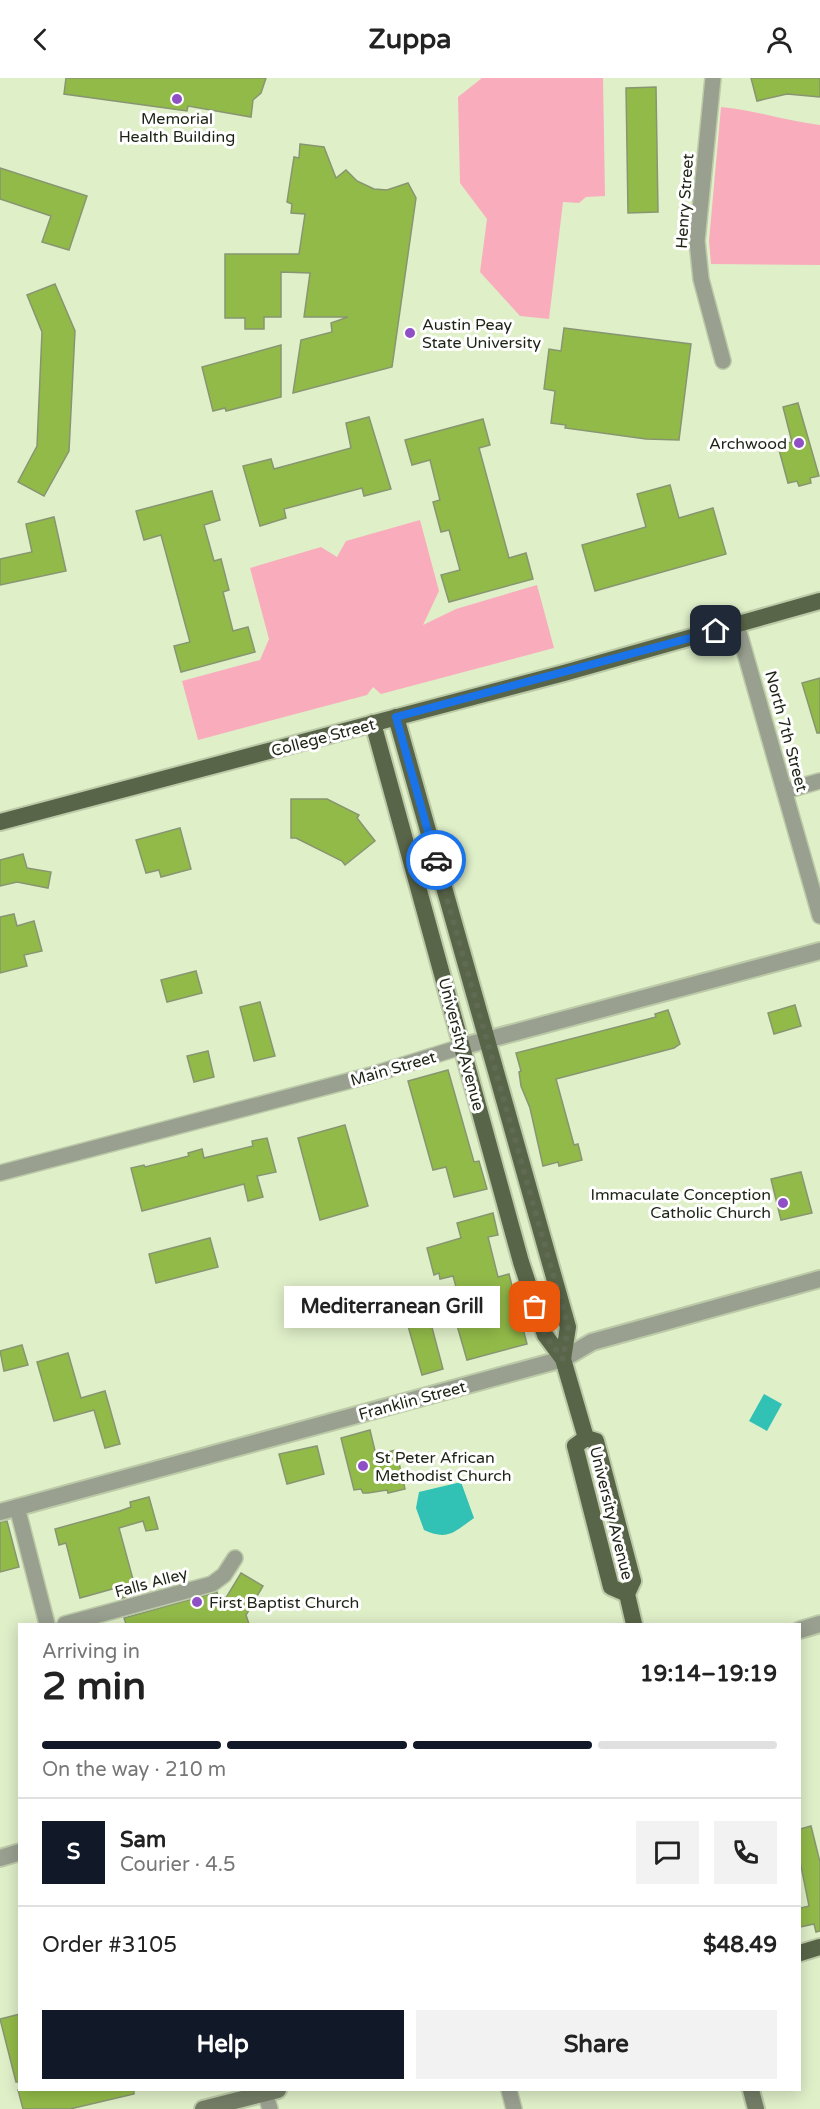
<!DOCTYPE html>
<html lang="en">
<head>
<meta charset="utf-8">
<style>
  body { margin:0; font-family:"Varela Round",sans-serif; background:#f2f2f2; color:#222; height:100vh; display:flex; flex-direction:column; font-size:22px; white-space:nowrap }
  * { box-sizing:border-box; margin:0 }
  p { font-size:20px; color:#767676 }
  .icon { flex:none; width:33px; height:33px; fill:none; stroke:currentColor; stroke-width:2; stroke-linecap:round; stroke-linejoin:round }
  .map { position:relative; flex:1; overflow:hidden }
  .side { position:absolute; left:18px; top:1545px; width:783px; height:468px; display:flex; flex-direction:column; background:#fff; border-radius:0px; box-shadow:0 3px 15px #0003 }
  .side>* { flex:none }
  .pin { position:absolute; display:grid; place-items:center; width:51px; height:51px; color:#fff; margin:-26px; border-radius:12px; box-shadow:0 3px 9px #0006 }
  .courier { position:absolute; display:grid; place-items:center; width:60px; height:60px; margin:-30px; border:4px solid #1a73e8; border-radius:50%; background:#fff; color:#222; box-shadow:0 2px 8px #0007 }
  .bubble { position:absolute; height:42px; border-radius:0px; background:#fff; box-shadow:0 3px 15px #0003; font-size:20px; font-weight:700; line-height:42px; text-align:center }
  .head em { font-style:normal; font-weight:700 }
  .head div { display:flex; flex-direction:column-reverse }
  .head { display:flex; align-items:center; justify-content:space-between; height:102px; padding:0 24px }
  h1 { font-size:39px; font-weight:700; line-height:45px }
  .bar { display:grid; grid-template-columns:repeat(4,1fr); gap:9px 6px; align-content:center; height:72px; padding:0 24px }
  .bar i { height:8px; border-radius:4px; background:#e0e0e0 }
  .bar .active { background:#111827 }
  .bar p { grid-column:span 4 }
  .line { display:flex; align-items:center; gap:15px; padding:0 24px; border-top:2px solid #e0e0e0 }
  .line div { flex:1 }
  .round { display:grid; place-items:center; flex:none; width:63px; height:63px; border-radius:0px; background:#f2f2f2 }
  .cta { display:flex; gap:12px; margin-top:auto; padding:12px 24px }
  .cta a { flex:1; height:69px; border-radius:0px; background:#111827; color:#fff; font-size:24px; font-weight:700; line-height:69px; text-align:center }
  .cta a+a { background:#f2f2f2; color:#222 }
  header { display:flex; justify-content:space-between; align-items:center; height:78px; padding:0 24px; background:#fff; font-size:27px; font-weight:700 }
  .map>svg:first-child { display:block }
  .green { fill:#f9adbc }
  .water { fill:#32c1b5 }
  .building { fill:#92ba49; stroke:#879671; stroke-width:1.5 }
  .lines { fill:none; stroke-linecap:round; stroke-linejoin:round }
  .minor-casing { stroke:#bccaa8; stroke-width:18 }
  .tertiary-casing { stroke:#bccaa8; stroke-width:20 }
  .secondary-casing { stroke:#bccaa8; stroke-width:20 }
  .primary-casing { stroke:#bccaa8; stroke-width:20 }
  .minor { stroke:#99a090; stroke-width:15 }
  .tertiary { stroke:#99a090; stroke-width:16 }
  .secondary { stroke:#737d66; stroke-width:16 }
  .primary { stroke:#596548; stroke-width:16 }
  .done { stroke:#616a53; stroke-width:6; stroke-dasharray:0 10.8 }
  .route { stroke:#1a73e8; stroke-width:8 }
  .poi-dot { fill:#8f50c6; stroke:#fff; stroke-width:2 }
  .labels { text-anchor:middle; stroke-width:6; stroke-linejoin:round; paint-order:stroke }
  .poi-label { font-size:16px; fill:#1d2314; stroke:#fff; text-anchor:start }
  .street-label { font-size:16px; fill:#1d2314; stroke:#fff }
</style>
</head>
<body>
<header><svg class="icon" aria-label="back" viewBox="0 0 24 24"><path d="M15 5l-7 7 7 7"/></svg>Zuppa<svg class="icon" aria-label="person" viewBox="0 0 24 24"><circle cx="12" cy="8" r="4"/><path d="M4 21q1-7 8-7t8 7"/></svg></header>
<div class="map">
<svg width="820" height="2031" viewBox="0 0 820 2031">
  <rect width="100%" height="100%" fill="#dfefc8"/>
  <g class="green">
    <path d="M482,0H603L605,118L586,119L579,125L563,124L549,241L520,238L480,194L487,141L460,105L458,19Z"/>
    <path d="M721,29C755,32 786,43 820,47V187L711,186L709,163Z"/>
    <path d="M420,442L439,513L423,547L456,531L537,507L554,570L381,616L373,609L367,617L198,662L182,603L260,582L269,561L250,490L321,469L337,479L346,463Z"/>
  </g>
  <g class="water">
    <path d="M764,1316L782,1326L767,1353L749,1343Z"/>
    <path d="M461,1404L474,1440C454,1454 448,1463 424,1452L416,1430L419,1414Z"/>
  </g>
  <g class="building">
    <path d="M66,0H266L261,15L253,22L251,39L188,28L187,33L64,16Z"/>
    <path d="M751,0H820V19L787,16L757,23Z"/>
    <path d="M656,9L658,134L628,135L626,10Z"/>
    <path d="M300,66L324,69L336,100L346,92L357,103L374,111L387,112L408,105L416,120L392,289L293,315L301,262L332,254L331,245L348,239H304L310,195L281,194V239H264V251H245V240H225V176H299L305,136L291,135L292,126L287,124L294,79L299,80Z"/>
    <path d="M0,90L87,118L69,172L42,164L51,138L0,121Z"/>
    <path d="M55,206L75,253L69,373L44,418L18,404L37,368L42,254L27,217Z"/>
    <path d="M564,250L691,266L679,362L646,361L565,350L566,347L551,345L555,313L544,311L549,271L561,273Z"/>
    <path d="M281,267V319L226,333L225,330L213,333L202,289Z"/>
    <path d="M798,325L819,398L810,400L811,405L799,408L797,403L788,405L778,368L792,364L783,329Z"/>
    <path d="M369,339L391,411L364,418L362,410L284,431L286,440L260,448L243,388L271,381L274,391L351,370L346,345Z"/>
    <path d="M483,341L490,367L479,370L509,480L526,475L533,501L449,524L441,497L460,492L449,452L441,454L433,424L440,422L430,382L412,387L405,362Z"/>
    <path d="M670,407L679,440L713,430L726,476L595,513L582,467L646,449L637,416Z"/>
    <path d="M212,413L220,442L204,447L214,483L221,481L229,512L223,514L233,553L248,549L255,574L181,594L174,568L190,564L161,457L144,462L136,433Z"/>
    <path d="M54,439L66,493L0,507V481L32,474L26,446Z"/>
    <path d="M820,600V655H817L802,605Z"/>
    <path d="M291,721H327L359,737L357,740L375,763L345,787L342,783L296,760H291Z"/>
    <path d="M180,750L191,791L161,799L159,792L146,795L136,762Z"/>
    <path d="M23,776L27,790L51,794L48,810L17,804L0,808V782Z"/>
    <path d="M14,836L17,848L34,843L42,873L24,877L27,888L0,895V839Z"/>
    <path d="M196,893L202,915L167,924L161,902Z"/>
    <path d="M260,924L275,978L254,983L240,929Z"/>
    <path d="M795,927L801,948L774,956L768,935Z"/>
    <path d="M668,932L680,966L674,970L556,1001L574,1067L578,1066L582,1082L559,1088L558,1084L543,1088L530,1030L521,1008L519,994L521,993L516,975L656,939L655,936Z"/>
    <path d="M208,973L214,999L194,1004L187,978Z"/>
    <path d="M448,992L474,1084L479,1083L487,1111L454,1119L446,1089L433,1092L408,1003Z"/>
    <path d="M345,1047L368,1128L320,1142L298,1060Z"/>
    <path d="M267,1060L276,1094L257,1098L263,1119L248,1123L244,1106L142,1133L131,1090L144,1087L145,1089L189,1078L188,1075L202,1071L204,1080L253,1068L252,1063Z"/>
    <path d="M801,1094L812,1135L781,1142L771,1101Z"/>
    <path d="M493,1135L498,1157L488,1159L498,1199L509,1196L527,1266L467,1282L456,1244L465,1241L453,1198L440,1201L439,1195L434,1197L427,1170L461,1160L457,1145Z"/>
    <path d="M210,1160L218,1189L156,1205L149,1176Z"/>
    <path d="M430,1242L443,1291L422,1297L408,1248Z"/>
    <path d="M22,1267L28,1287L4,1293L0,1273Z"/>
    <path d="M68,1275L81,1320L105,1313L120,1366L105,1370L94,1332L54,1343L37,1284Z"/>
    <path d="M370,1352L376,1377L396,1372L405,1411L388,1415L387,1412L368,1415H363L361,1411L354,1412L341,1360Z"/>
    <path d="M317,1368L324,1396L287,1406L279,1376Z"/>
    <path d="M149,1419L158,1451L146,1453L143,1443L119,1450L137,1516L119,1521L116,1510L80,1520L66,1465L59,1467L55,1451L120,1433L131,1429L130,1424Z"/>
    <path d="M7,1443L19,1489L0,1494V1444Z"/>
    <path d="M241,1495L263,1508L246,1537L249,1546H126L124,1540L217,1514L221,1528Z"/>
    <path d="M811,1748L820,1784V1853L816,1854L814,1846L800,1849V1830L809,1828L800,1783V1751Z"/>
    <path d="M20,1936V2004H16L0,1941Z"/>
    <path d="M18,2012H134V2016L70,2031H23Z"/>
  </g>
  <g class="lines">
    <defs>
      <g id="minor">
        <path d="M713,0L697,163L701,201L723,283"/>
        <path d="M737,547L820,838"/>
        <path d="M785,713L820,703"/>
        <path d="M0,1095L371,997L464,968"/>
        <path d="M17,1429L47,1546"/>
        <path d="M65,1546L212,1506L224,1497L235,1480"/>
        <path d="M509,2012L514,2031"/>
        <path d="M265,2015L270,2031"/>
      </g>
      <g id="tertiary">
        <path d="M464,968L820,873"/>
        <path d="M0,1434L563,1281L592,1264L820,1201"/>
        <path d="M800,1552L820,1546"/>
        <path d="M0,1780L20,1774"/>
      </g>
      <g id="secondary">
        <path d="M751,2012L756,2031"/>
        <path d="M203,2031L278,2012"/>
      </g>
      <g id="primary">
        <path d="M396,639L568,1249L563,1281"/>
        <path d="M373,645L521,1184L545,1257L563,1281L586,1360"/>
        <path d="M0,744L564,595L820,523"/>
        <path d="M586,1360L596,1363L633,1503L627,1516L634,1546"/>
        <path d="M586,1360L575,1368L611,1509L627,1516"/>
        <path d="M800,1875L820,1869"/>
      </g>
    </defs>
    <use href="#minor" class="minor-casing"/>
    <use href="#tertiary" class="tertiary-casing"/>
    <use href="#secondary" class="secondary-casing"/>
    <use href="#primary" class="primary-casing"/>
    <use href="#minor" class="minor"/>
    <use href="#tertiary" class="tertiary"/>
    <use href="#secondary" class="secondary"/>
    <use href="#primary" class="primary"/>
  </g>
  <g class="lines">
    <path class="done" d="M436,782L568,1249L563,1281L545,1257L535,1229"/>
    <path class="route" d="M436,782L396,639L716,553"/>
  </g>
  <g class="poi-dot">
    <circle cx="177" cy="21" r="6"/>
    <circle cx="410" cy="255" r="6"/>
    <circle cx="799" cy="365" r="6"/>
    <circle cx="783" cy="1125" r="6"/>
    <circle cx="363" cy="1388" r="6"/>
    <circle cx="197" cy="1524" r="6"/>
  </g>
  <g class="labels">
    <g class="poi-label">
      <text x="177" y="46" text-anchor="middle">Memorial<tspan x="177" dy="18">Health Building</tspan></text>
      <text x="422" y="252">Austin Peay<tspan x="422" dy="18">State University</tspan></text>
      <text x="787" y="371" text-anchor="end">Archwood</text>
      <text x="771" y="1122" text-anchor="end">Immaculate Conception<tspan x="771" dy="18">Catholic Church</tspan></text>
      <text x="375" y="1385">St Peter African<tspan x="375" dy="18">Methodist Church</tspan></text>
      <text x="209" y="1530">First Baptist Church</text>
    </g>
    <g class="street-label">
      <text transform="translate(684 123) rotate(-86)" y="6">Henry Street</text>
      <text transform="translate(787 653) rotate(75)" y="6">North 7th Street</text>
      <text transform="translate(323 659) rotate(-15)" y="6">College Street</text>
      <text transform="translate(462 966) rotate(75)" y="6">University Avenue</text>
      <text transform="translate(393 990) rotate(-16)" y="6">Main Street</text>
      <text transform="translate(412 1322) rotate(-15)" y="6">Franklin Street</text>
      <text transform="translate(612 1435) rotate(76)" y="6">University Avenue</text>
      <text transform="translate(151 1504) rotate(-15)" y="6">Falls Alley</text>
    </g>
  </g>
</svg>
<div class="pin" style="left:535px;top:1229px;background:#ea580c"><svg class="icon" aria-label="bag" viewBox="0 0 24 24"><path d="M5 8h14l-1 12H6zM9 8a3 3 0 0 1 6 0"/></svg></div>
<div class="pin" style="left:716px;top:553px;background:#1f2937"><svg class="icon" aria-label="home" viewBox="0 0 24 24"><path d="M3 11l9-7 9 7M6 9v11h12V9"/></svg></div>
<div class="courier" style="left:436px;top:782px"><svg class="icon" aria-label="car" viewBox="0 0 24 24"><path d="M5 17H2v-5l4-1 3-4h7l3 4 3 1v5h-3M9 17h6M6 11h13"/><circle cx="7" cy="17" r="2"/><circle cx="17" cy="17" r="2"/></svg></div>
<div class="bubble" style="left:284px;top:1208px;width:216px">Mediterranean Grill</div>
<section class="side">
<div class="head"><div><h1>2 min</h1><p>Arriving in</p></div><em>19:14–19:19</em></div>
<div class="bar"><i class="active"></i><i class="active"></i><i class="active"></i><i></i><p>On the way · 210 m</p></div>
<div class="line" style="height:108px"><b class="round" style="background:#111827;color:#fff">S</b><div><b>Sam</b><p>Courier · 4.5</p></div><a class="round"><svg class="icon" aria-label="chat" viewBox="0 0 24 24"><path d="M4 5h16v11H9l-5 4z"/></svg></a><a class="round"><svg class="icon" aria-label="phone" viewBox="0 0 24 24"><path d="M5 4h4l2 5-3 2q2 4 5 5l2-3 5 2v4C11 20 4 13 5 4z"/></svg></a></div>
<div class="line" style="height:78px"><div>Order #3105</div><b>$48.49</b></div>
<div class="cta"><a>Help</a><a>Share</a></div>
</section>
</div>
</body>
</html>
